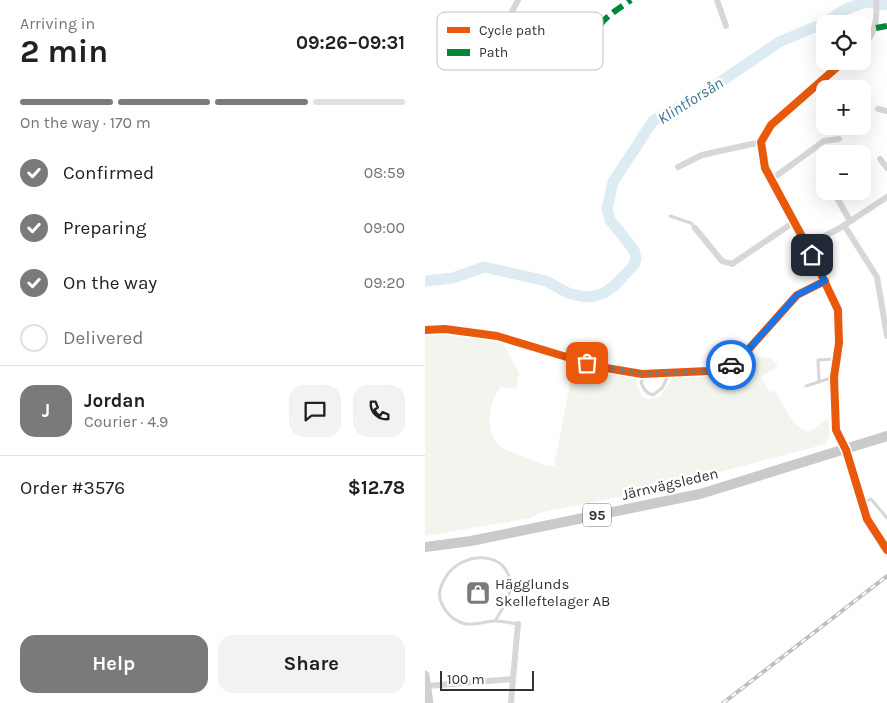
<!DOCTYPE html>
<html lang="en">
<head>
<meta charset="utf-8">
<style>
  body { margin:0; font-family:Karla,sans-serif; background:#f2f2f2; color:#202124; height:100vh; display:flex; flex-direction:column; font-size:19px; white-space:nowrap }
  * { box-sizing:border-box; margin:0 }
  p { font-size:16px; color:#757577 }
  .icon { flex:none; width:28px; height:28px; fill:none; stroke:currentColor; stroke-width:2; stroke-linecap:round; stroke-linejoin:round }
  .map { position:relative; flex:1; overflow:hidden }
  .drawer { display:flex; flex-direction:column; background:#fff; width:425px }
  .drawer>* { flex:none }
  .fabs { position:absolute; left:391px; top:15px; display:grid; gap:10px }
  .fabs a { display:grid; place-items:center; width:55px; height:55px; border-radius:10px; background:#fff; box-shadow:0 5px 20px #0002; font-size:25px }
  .scale { position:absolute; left:15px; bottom:12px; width:94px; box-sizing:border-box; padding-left:5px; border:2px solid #333; border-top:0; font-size:14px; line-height:18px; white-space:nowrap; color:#333; -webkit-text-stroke:4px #fff; paint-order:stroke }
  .pin { position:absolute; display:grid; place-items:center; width:42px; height:42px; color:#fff; margin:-21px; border-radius:10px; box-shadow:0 2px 8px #0006 }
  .courier { position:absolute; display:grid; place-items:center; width:50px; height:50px; margin:-25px; border:4px solid #1a73e8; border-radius:50%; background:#fff; color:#222; box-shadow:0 1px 6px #0007 }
  .head em { font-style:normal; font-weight:700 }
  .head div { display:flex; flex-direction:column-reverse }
  .head { display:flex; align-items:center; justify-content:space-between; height:85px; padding:0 20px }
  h1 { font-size:32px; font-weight:700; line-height:38px }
  .bar { display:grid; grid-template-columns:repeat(4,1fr); gap:8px 5px; align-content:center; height:60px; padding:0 20px }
  .bar i { height:6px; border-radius:4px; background:#e0e0e0 }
  .bar .current { background:#7a7a7a }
  .bar p { grid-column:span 4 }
  .line { display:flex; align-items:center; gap:12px; padding:0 20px; border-top:1px solid #e0e0e0 }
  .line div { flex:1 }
  .round { display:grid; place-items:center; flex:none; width:52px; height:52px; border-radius:15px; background:#f2f2f2 }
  ol { padding:0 20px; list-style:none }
  li { display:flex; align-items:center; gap:15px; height:55px }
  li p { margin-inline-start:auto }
  li .icon { padding:5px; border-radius:50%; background:#7a7a7a; color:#fff; stroke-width:4 }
  li:last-child { color:#757577 }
  li i { width:28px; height:28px; border:2px solid #e0e0e0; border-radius:50% }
  .primary-button { display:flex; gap:10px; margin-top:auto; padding:10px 20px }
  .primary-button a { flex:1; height:58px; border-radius:15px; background:#7a7a7a; color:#fff; font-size:20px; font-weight:700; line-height:58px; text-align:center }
  .primary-button a+a { background:#f2f2f2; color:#202124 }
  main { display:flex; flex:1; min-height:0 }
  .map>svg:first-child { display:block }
  .green { fill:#f1f5ed }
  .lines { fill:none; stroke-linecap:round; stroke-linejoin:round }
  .river { stroke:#ddebf3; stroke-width:11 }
  .lane { stroke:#d7d7d7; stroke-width:3 }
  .street { stroke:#d7d7d7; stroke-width:6 }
  .secondary { stroke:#d0d0d0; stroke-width:9 }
  .primary { stroke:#cacaca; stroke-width:10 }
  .rail-casing { stroke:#bebebe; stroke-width:4 }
  .rail { stroke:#fff; stroke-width:2; stroke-dasharray:5.5; stroke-linecap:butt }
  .quiet { stroke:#00873e; stroke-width:6; stroke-dasharray:12 6; stroke-linecap:butt }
  .cycleway-casing { stroke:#fff; stroke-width:11 }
  .cycleway { stroke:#e8590c; stroke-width:8 }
  .done { stroke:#7a7a7a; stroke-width:5; stroke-dasharray:0 9 }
  .route { stroke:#1a73e8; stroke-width:6 }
  .labels { text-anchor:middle; stroke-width:5; stroke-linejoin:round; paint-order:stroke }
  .shield { fill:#fff; stroke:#707070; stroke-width:1 }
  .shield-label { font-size:14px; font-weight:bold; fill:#333 }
  .street-label { font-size:15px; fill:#333; stroke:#fff }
  .poi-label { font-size:15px; fill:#333; stroke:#fff; text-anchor:start }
  .water-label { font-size:16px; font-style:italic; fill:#3f7597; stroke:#fff }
  .key { fill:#fff; stroke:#c2c2c2; stroke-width:1 }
  .key-label { font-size:14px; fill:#333 }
</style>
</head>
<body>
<main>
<section class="drawer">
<div class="head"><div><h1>2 min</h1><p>Arriving in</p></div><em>09:26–09:31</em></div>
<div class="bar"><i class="current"></i><i class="current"></i><i class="current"></i><i></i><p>On the way · 170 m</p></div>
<ol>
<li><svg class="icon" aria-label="check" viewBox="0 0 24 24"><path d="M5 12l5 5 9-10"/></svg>Confirmed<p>08:59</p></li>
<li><svg class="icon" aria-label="check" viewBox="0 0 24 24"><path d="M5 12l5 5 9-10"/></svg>Preparing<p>09:00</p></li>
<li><svg class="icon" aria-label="check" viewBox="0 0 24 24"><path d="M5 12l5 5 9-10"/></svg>On the way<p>09:20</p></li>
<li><i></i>Delivered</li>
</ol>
<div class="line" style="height:90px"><b class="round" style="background:#7a7a7a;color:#fff">J</b><div><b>Jordan</b><p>Courier · 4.9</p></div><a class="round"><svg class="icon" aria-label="chat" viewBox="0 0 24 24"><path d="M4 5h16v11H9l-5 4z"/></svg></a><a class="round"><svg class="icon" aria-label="phone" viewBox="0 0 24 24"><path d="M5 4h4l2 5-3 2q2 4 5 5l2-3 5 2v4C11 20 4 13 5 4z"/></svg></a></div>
<div class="line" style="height:65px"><div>Order #3576</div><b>$12.78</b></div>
<div class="primary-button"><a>Help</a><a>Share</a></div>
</section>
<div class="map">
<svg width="462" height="703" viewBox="0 0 462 703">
  <rect width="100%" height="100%" fill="#fff"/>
  <path class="green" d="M7,333L37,334L77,341L94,373L91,389L76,387C63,403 58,434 77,448C84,452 93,454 99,457C109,461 119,466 129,466L146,379L156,370L211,377V383L217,397L224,399L234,397L248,378C275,374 307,378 326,356L346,358L353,366L336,377L345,392L350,391C359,404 368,430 385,432L403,418L405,435L401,444L222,491L114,513L106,518L0,536V335Z"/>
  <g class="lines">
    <path class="river" d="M0,281L28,278L59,267L121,281L143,293L155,296L166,297L179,293L189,286L209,265L211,259L209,250L185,220L182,209L188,182L228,121L269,100L354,42L397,24L423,8L441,2L462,5"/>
    <g class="lane">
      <path d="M245,216L266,223L269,227"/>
      <path d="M221,375L216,382C218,389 221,393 228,395L237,388L244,374"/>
      <path d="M394,380L393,360L410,359"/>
      <path d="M381,386L409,377"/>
      <path d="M437,503L446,499L462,518"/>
      <path d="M70,621C76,611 85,599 85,586C86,550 35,549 19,580C15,588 13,594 16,602C20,612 26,619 37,623C49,627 58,621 70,621C77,621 86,623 93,624"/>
    </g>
    <g class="street">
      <path d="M292,0L301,26"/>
      <path d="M438,45C452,32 452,19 451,0"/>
      <path d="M52,48L75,35L93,0"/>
      <path d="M419,61L346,125L336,142L340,168L387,255L413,310L414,343L409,377L411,430L421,450L442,519L462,550"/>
      <path d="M453,109L462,111"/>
      <path d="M455,159L462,168"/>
      <path d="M253,167L277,155L336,142"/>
      <path d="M347,179L399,141L414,139"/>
      <path d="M408,191L425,221"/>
      <path d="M419,225L452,277L462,336"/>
      <path d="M270,228L297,261L307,264L369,222"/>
      <path d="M382,245L415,228L462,197"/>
      <path d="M0,330L20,329L72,336L175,367L217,374L283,371L300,368L314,360L372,295L400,281"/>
      <path d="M2,686L88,679L93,624"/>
      <path d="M86,703L88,679"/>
    </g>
    <path class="secondary" d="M0,675L4,703"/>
    <path class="primary" d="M0,547L46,541L275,494L462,436"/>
    <defs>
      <path id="rail" d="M298,703L462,576"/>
    </defs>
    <use href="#rail" class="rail-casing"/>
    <use href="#rail" class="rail"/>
    <g class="quiet">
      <path d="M451,28L462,26"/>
      <path d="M167,41C173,20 189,12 206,0"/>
    </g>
    <defs>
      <g id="cycleway">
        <path d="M419,61L346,125L336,142L340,168L387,255L413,310L414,343L409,377L411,430L421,450L442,519L462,550"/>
        <path d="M0,330L20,329L72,336L175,367L217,374L283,371L300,368L314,360L372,295L400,281"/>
      </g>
    </defs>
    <use href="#cycleway" class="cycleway-casing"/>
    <use href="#cycleway" class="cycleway"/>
  </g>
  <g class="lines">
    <path class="done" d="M162,363L217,374L283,371L306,365"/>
    <path class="route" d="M306,365L314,360L372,295L400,281L387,255"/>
  </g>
  <defs>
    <symbol id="shop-square" viewBox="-11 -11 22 22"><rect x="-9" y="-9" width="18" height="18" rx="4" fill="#7a7a7a" stroke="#fff"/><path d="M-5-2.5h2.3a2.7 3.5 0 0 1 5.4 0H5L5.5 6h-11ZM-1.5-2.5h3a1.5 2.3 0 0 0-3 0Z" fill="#fff"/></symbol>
  </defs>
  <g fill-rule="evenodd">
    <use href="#shop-square" x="39" y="579" width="28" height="28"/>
  </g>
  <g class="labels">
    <rect class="shield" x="158" y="503.5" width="28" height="23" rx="4"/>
    <g class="shield-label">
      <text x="172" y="520">95</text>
    </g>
    <g class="street-label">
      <text transform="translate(245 484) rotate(-13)" y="5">Järnvägsleden</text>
    </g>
    <g class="poi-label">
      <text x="70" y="589">Hägglunds<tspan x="70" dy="17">Skelleftelager AB</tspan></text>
    </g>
    <g class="water-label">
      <text transform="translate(265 100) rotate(-32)" y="6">Klintforsån</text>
    </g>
  </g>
  <rect x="12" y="12" width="166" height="58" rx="8" class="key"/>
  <rect x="22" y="27" width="23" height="6" fill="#e8590c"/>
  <rect x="22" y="49" width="23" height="7" fill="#00873e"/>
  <g class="key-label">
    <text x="54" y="35">Cycle path</text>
    <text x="54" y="57">Path</text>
  </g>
</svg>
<div class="fabs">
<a><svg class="icon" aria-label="locate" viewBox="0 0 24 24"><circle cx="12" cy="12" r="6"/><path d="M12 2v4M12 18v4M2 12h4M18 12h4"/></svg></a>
<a>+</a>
<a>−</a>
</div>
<div class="scale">100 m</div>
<div class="pin" style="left:162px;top:363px;background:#ea580c"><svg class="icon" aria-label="bag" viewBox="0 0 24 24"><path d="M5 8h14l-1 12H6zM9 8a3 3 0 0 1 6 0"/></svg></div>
<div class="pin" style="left:387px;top:255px;background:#1f2937"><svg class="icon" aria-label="home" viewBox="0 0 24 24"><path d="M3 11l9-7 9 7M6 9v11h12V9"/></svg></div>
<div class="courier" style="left:306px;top:365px"><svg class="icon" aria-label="car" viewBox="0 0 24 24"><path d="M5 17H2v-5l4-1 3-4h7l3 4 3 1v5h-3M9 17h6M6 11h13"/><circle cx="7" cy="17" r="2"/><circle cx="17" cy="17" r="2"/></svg></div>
</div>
</main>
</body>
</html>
